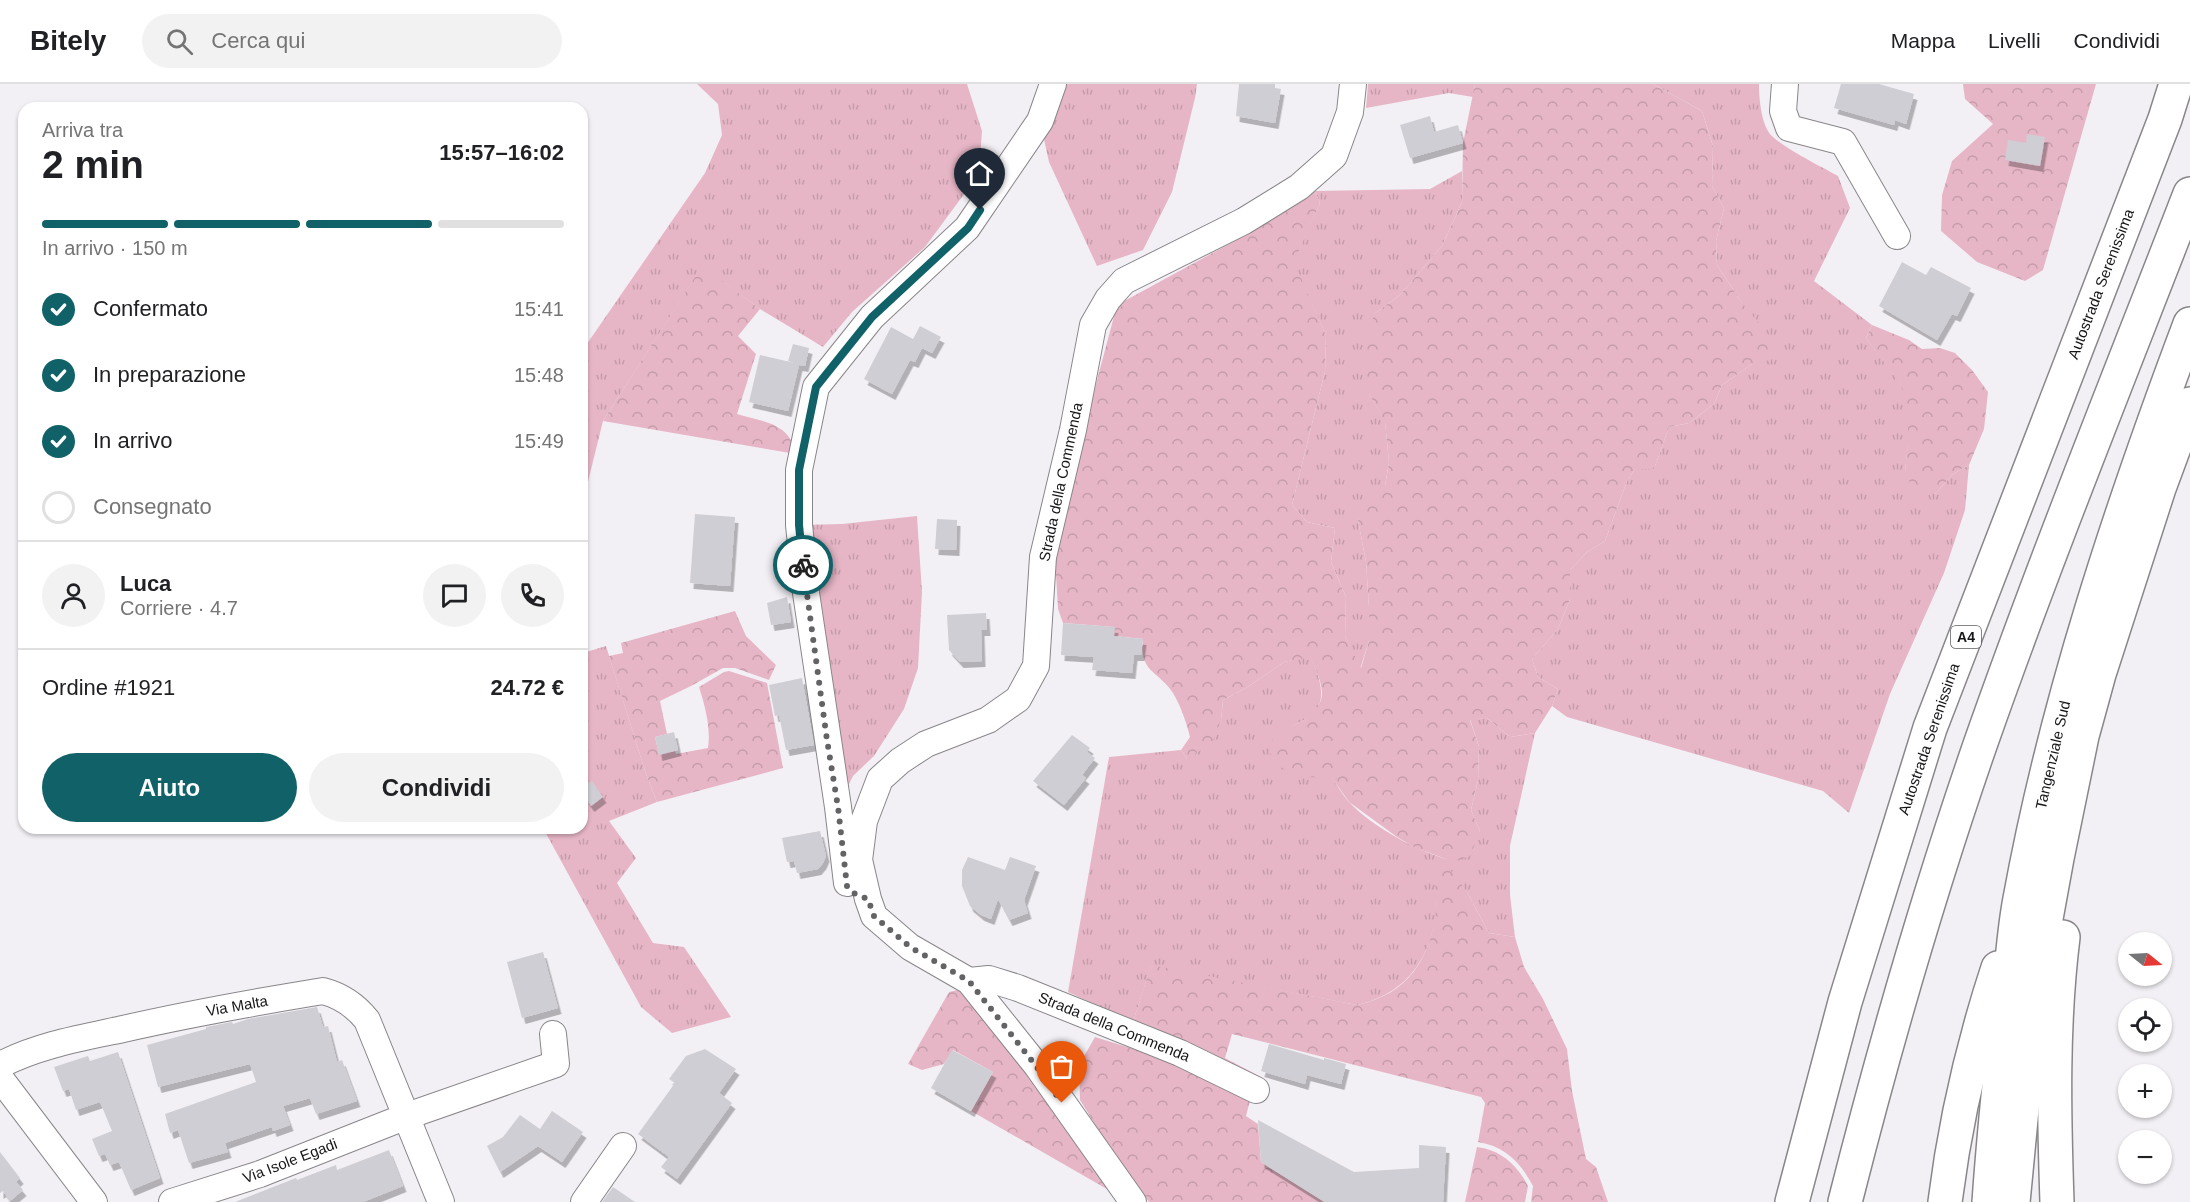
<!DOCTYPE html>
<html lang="it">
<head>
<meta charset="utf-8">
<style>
  body { margin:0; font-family:Arial,sans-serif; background:#f2f2f2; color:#202124; height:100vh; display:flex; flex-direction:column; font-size:22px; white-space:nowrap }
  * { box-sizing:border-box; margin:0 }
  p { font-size:20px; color:#757577 }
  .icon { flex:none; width:33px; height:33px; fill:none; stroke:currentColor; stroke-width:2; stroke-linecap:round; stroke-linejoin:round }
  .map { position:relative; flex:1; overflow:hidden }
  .side { position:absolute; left:18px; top:18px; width:570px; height:732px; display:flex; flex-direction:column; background:#fff; border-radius:18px; box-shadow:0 2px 4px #0004 }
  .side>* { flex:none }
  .needle { width:39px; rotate:108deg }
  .buttons { position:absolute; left:2118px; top:848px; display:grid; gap:12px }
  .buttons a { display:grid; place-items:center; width:54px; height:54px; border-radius:50%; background:#fff; box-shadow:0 2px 4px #0004; font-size:30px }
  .pin { position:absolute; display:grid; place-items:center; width:51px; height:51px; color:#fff; margin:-62px -26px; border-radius:50% 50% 50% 0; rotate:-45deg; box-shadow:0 0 6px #0007 }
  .pin .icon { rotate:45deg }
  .courier { position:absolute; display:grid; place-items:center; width:60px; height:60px; margin:-30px; border:4px solid #106168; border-radius:50%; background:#fff; color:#222; box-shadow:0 2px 8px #0007 }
  .head em { font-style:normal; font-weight:700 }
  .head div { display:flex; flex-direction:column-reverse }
  .head { display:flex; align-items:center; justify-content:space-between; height:102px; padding:0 24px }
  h1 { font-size:39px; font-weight:700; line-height:45px }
  .bar { display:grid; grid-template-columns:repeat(4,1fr); gap:9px 6px; align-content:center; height:72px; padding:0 24px }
  .bar i { height:8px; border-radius:4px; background:#e0e0e0 }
  .bar .active { background:#106168 }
  .bar p { grid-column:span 4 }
  .line { display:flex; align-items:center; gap:15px; padding:0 24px; border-top:2px solid #e0e0e0 }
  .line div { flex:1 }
  .round { display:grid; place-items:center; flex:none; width:63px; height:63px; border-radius:32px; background:#f2f2f2 }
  ol { padding:0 24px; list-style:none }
  li { display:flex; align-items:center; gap:18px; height:66px }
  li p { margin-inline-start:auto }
  li .icon { padding:6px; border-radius:50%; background:#106168; color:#fff; stroke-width:4 }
  li:last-child { color:#757577 }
  li i { width:33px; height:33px; border:3px solid #e0e0e0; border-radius:50% }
  .button { display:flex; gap:12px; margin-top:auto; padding:12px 24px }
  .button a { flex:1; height:69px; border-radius:36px; background:#106168; color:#fff; font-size:24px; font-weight:700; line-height:69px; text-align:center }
  .button a+a { background:#f2f2f2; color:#202124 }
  header { display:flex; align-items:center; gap:36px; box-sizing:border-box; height:84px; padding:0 30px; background:#fff; border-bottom:2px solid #e0e0e0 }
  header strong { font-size:28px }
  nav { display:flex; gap:33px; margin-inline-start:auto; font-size:21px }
  .search { width:420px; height:54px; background:#f2f2f2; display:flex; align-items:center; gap:15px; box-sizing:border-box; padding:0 21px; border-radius:33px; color:#757577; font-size:22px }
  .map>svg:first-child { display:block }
  .grass { fill:url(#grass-tufts) }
  .forest { fill:url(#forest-crowns) }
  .building { fill:#cfced4; filter:url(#shadow) }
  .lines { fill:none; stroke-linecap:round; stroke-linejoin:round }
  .minor-casing { stroke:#89868a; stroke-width:28 }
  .highway-casing { stroke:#89868a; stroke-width:36 }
  .minor { stroke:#fff; stroke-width:26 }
  .highway { stroke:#fff; stroke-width:33 }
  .done { stroke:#636265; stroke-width:6; stroke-dasharray:0 10.8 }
  .route { stroke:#106168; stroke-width:8 }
  .labels { text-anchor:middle; stroke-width:6; stroke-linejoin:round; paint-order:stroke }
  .shield { fill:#fffeff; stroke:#5c5b5d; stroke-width:1.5 }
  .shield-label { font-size:14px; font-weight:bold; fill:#161517 }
  .street-label { font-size:15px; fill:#161517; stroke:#fffeff }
</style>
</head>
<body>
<header>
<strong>Bitely</strong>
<div class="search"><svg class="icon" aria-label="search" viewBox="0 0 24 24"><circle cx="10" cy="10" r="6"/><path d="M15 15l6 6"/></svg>Cerca qui</div>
<nav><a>Mappa</a><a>Livelli</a><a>Condividi</a></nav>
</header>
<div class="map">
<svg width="2190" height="1118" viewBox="0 0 2190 1118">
  <defs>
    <pattern id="grass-tufts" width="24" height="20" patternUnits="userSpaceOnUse" patternTransform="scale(1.5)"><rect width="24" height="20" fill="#e7b6c6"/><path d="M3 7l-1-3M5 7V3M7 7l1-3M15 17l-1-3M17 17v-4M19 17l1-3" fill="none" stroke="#c59ca9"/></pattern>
    <pattern id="forest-crowns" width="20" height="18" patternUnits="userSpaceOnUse" patternTransform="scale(1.5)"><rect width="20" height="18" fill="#e7b6c6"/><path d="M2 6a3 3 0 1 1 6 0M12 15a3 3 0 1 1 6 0" fill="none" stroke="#c59ca9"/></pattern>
    <filter id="shadow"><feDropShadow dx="3.5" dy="6" stdDeviation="0" flood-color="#0004"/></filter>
  </defs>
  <rect width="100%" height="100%" fill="#f3f0f5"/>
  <g class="grass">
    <path d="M697,0H967L982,47L979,90L925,163L852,228L823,263L760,225L702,183L603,337L582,422V267L705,89L722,51L718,20Z"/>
    <path d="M1053,0H1197L1195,14L1172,108L1143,166L1097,182L1049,78L1040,37Z"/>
    <path d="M1368,0H1475L1473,13L1449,9L1366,24Z"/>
    <path d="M1653,0H1759C1759,14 1761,38 1770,50C1780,62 1823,84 1838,92L1850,124L1814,197L1872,241L1866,254C1877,269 1890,284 1900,299C1915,324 1908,360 1905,387L1935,410L1953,390L1969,381L1965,426L1944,489L1890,610L1849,729L1823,707L1567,633L1552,622L1558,605L1538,593L1532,575L1558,545L1570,515V486L1587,468L1605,457L1627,397L1635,385H1654L1669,343L1689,339L1714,320L1722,301L1752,280L1742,219L1717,181L1716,157L1724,124L1712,102L1713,62L1702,27Z"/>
    <path d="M1462,87V118L1442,162L1400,211L1374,230L1369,310L1385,337L1389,378L1385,402L1358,436L1366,478L1369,523V557L1360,585L1345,552L1346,513L1331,478L1335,444L1307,438L1292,421L1325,287L1326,251L1293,178L1320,119L1315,107L1430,105Z"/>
    <path d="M917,432L922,508L918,584L904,625L874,672L853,692L838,723L799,441L842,440Z"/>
    <path d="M606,562L646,690L657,718L609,737L636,774L617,799L653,859L684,863L731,933L672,949L641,923L543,744H582V582L586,581L583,569Z"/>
    <path d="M1310,572C1318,589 1329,615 1313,630C1306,636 1295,640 1288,645L1304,693H1332C1337,701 1342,710 1348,717C1372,743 1420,769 1454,777L1480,747L1471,726L1478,696L1479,663L1470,635L1487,634L1510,653L1535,649L1510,762V811L1515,853L1489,849L1467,808L1436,787C1442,849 1423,906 1357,921L1151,882L1133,938L1068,908L1109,673L1181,666L1187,675L1221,636L1223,616L1246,604L1284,578Z"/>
  </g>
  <g class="forest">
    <path d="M1475,0H1653L1702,27L1713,62L1712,102L1724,124L1716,157L1717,181L1742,219L1772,255L1774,275L1752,280L1722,301L1714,320L1689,339L1669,343L1654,385H1635L1627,397L1605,457L1587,468L1570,486V515L1558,545L1532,575L1538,593L1558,605L1552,622L1535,649L1510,653L1487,634L1470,636L1479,663L1478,696L1471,726L1480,747L1470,772L1454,778L1416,764L1397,753L1349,718L1332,694L1304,693L1275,681L1269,666L1276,647C1294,644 1323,630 1322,608C1321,596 1315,583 1310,573L1284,578L1246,604L1223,616L1221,636L1212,659L1187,675L1181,666L1190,653C1186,637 1181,623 1173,609C1158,586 1139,589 1143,555L1114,552V543L1063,539L1058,525L1055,474L1076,375L1117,221L1251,148L1315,107L1320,119L1294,178L1326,251L1325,287L1292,421L1307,438L1335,444L1331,478L1346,513L1345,552L1361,584L1369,557V523L1366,478L1358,436L1373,402H1385L1389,378L1385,338L1369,310L1363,272L1374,230L1400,211L1442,162L1462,118L1463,59Z"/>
    <path d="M1963,0H2096L2043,186L2025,197L1977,178L1941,147L1942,111L1952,77L1993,40L1965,15Z"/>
    <path d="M702,182L760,225L738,252L756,270L737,330C764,338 790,339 796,370L603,337Z"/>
    <path d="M1872,241L1909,256L1922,265L1940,264L1955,269L1972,286L1988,308L1984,345L1969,381L1953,390L1935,410L1912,403L1905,387L1908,358V328L1901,301L1866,254Z"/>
    <path d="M735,527L746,552L776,581L769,596L735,584H723L691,602L660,617L667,650L655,653L659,670L675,667L676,670L708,664C711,643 705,622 699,603L724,588L729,587L767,599L783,684L657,718L646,690L609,572L623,569L621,559Z"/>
    <path d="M1441,774L1467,808L1489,849L1515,853L1524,883L1543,915L1567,965L1572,1007L1586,1075L1596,1083L1608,1118H1531L1533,1102C1521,1079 1505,1062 1478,1058L1485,1019L1481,1013L1232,950L1225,974L1261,993L1257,1001L1133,938L1151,881L1357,921C1408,910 1431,875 1436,824C1437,812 1434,799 1436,787C1437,783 1440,778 1441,774Z"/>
    <path d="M958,906L1027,982L1112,1108L971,1027L993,988L953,966L944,980L922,986L908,980L949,908Z"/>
    <path d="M1095,953L1156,972L1252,1009L1246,1032L1258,1040L1261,1078L1324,1118H1149L1115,1073L1080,1016L1079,981Z"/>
    <path d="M1477,1063C1501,1066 1517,1081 1528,1102L1525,1118H1465Z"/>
  </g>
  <g class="building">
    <path d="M1239,0H1275V4L1281,5L1275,39L1236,32Z"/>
    <path d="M1841,0H1879L1914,10L1906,40L1895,36L1894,41L1834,24Z"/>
    <path d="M1430,32L1434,48L1458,41L1463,59L1410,74L1400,41Z"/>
    <path d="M2027,50L2045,53L2040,82L2005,76L2008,56L2026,59Z"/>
    <path d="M1902,178L1926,191L1931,183L1971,204L1957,232L1952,230L1937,256L1879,222Z"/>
    <path d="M920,242L941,253L932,269L922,264L915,278L910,276L892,310L864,295L891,243L913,255Z"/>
    <path d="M793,260L809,264L805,282L799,281L788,327L749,318L760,271L799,280L788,277Z"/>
    <path d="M695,430L735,433L730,502L690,499Z"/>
    <path d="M937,435L957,436L956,466L935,465Z"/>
    <path d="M787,513L791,538L771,541L767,519Z"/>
    <path d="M986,529L987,546H981L982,577L960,578L949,566L947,531Z"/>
    <path d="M1063,539L1115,543L1114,552L1143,555L1141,571H1134L1132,589L1092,586L1094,573L1061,571Z"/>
    <path d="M802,594L814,661L786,666L779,631L775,632L769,601Z"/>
    <path d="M674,648L678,666L659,671L655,653Z"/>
    <path d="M1072,651L1090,664L1087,668L1095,674L1082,691L1086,694L1064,721L1033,697Z"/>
    <path d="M592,697L603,713L591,722L582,710V704Z"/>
    <path d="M820,747L826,772L823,779L818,785L797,789L794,777L787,778L782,754Z"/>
    <path d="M968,773L1005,786L1010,773L1036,782L1024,816L1028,829L1009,836L998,815L991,835L981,831L970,822L962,802V786Z"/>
    <path d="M543,868L558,924L522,934L507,878Z"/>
    <path d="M317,923L323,943L328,942L337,978L342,976L357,1017L316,1030L310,1014L283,1022L290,1041L273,1047L272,1043L225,1059L228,1068L189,1079L178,1046L170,1049L165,1030L256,998L250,980L158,1003L147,961L206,945V943L232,938L233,940L248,935Z"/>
    <path d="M1269,960L1324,976V974L1346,980L1341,1000L1307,991L1305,1000L1261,987Z"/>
    <path d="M705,965L736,985L719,1009L732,1019L677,1095L661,1083L669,1073L638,1050L675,999L669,995L686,972Z"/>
    <path d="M952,966L993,988L971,1027L931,1004Z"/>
    <path d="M118,968L160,1094L131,1106L119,1078L110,1081L105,1070L99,1072L92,1055L112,1047L100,1018L76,1026L69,1005L63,1007L54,983L88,972L90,977Z"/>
    <path d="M552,1027L583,1048L562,1078L538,1062L500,1088L487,1062L503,1053L520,1031L540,1045Z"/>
    <path d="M1258,1036L1354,1088L1419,1084V1061L1446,1063L1443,1118H1325L1261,1078Z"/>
    <path d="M389,1066L403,1102L363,1118H235L296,1094L297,1096L336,1081L337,1086Z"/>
    <path d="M0,1068L20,1094L16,1098L23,1106L10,1117L3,1107L0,1109Z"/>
    <path d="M613,1103L635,1118H602Z"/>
  </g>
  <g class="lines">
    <defs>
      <g id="minor">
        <path d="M1785,0L1783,27L1789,44L1843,58L1897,152"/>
        <path d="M847,799L838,723L806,509L799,441V386L816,303L872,233L967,144L1040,37L1053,0"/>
        <path d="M969,897L989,895L1018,904L1180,969L1256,1006"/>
        <path d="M0,981C39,961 81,954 123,945C189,930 256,918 323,907C342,912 355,921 367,936L441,1118"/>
        <path d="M0,994L94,1118"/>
        <path d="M172,1118L260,1090L407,1032L556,980L553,950"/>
        <path d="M584,1118L623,1062"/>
        <path d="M1133,1118L1037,982L969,897L910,863L874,832L868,815L859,776L864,737L880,695L900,677L926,660L988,636L1018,615L1036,582L1043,473L1073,346L1093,241L1108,215L1124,197L1244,137L1299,103L1334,72L1350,28L1353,0"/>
      </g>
      <g id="highway">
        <path d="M1792,1118L1845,918L1930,644L2165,35L2176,0"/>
        <path d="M1845,1118C1884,964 1928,811 1980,661C2045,476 2119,293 2190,110"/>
        <path d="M1945,1118C1955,1038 1973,960 1998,884"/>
        <path d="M1989,1118C1994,1048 2001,979 2009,910C2012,878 2014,846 2020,815C2056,618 2120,426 2190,240"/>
        <path d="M2013,1118L2034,900L2057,774L2082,652L2099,590L2159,404L2190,320"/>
        <path d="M2057,1118C2054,1030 2052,941 2063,853"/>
      </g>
    </defs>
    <use href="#minor" class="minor-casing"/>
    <use href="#highway" class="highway-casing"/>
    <use href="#minor" class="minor"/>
    <use href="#highway" class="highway"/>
  </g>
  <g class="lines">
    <path class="done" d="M803,481L827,656L838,723L847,802L855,810L868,815L874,832L910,863L969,897L1036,982L1062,1019"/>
    <path class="route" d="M803,481L799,441V386L816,303L872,233L968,144L980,126"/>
  </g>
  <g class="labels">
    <rect class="shield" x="1951" y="542" width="30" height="22" rx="4.5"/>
    <g class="shield-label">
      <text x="1966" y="558">A4</text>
    </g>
    <g class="street-label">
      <text transform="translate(2101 200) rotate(-69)" y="5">Autostrada Serenissima</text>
      <text transform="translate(1061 398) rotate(-78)" y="5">Strada della Commenda</text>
      <text transform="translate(1929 655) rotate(-71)" y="5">Autostrada Serenissima</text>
      <text transform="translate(2053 671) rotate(-77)" y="5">Tangenziale Sud</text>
      <text transform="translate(237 922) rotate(-10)" y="5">Via Malta</text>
      <text transform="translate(1114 943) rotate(22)" y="5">Strada della Commenda</text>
      <text transform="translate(290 1077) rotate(-21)" y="5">Via Isole Egadi</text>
    </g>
  </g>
</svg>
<div class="buttons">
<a><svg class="needle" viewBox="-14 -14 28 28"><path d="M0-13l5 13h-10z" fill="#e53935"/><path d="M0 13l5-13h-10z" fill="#757577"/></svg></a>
<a><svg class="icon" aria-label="locate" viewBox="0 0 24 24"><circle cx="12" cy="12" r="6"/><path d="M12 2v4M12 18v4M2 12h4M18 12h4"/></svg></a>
<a>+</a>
<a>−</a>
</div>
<div class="pin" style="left:1062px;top:1019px;background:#ea580c"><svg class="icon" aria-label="bag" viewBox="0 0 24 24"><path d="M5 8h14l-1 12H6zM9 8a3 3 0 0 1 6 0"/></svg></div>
<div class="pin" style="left:980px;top:126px;background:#1f2937"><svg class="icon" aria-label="home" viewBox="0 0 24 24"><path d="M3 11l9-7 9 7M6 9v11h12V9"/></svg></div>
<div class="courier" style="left:803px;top:481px"><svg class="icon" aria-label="bike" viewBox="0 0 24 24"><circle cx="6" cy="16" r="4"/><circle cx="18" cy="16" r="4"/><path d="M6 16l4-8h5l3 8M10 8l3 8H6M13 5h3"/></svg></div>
<section class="side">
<div class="head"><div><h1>2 min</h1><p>Arriva tra</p></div><em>15:57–16:02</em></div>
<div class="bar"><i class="active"></i><i class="active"></i><i class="active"></i><i></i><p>In arrivo · 150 m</p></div>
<ol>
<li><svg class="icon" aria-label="check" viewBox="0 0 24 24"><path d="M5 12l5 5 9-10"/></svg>Confermato<p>15:41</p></li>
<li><svg class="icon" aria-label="check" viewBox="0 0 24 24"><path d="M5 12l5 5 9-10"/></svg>In preparazione<p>15:48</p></li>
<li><svg class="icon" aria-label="check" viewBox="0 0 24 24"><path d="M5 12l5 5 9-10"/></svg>In arrivo<p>15:49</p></li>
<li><i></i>Consegnato</li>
</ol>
<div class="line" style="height:108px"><a class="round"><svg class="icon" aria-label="person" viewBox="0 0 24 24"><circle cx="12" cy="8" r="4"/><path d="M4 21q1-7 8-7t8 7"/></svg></a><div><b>Luca</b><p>Corriere · 4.7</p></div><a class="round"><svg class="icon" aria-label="chat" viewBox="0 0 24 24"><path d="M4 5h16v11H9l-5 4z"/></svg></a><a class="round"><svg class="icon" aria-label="phone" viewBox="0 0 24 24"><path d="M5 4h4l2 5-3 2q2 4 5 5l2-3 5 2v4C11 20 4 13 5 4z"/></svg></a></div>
<div class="line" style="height:78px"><div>Ordine #1921</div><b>24.72 €</b></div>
<div class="button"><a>Aiuto</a><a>Condividi</a></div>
</section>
</div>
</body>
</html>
